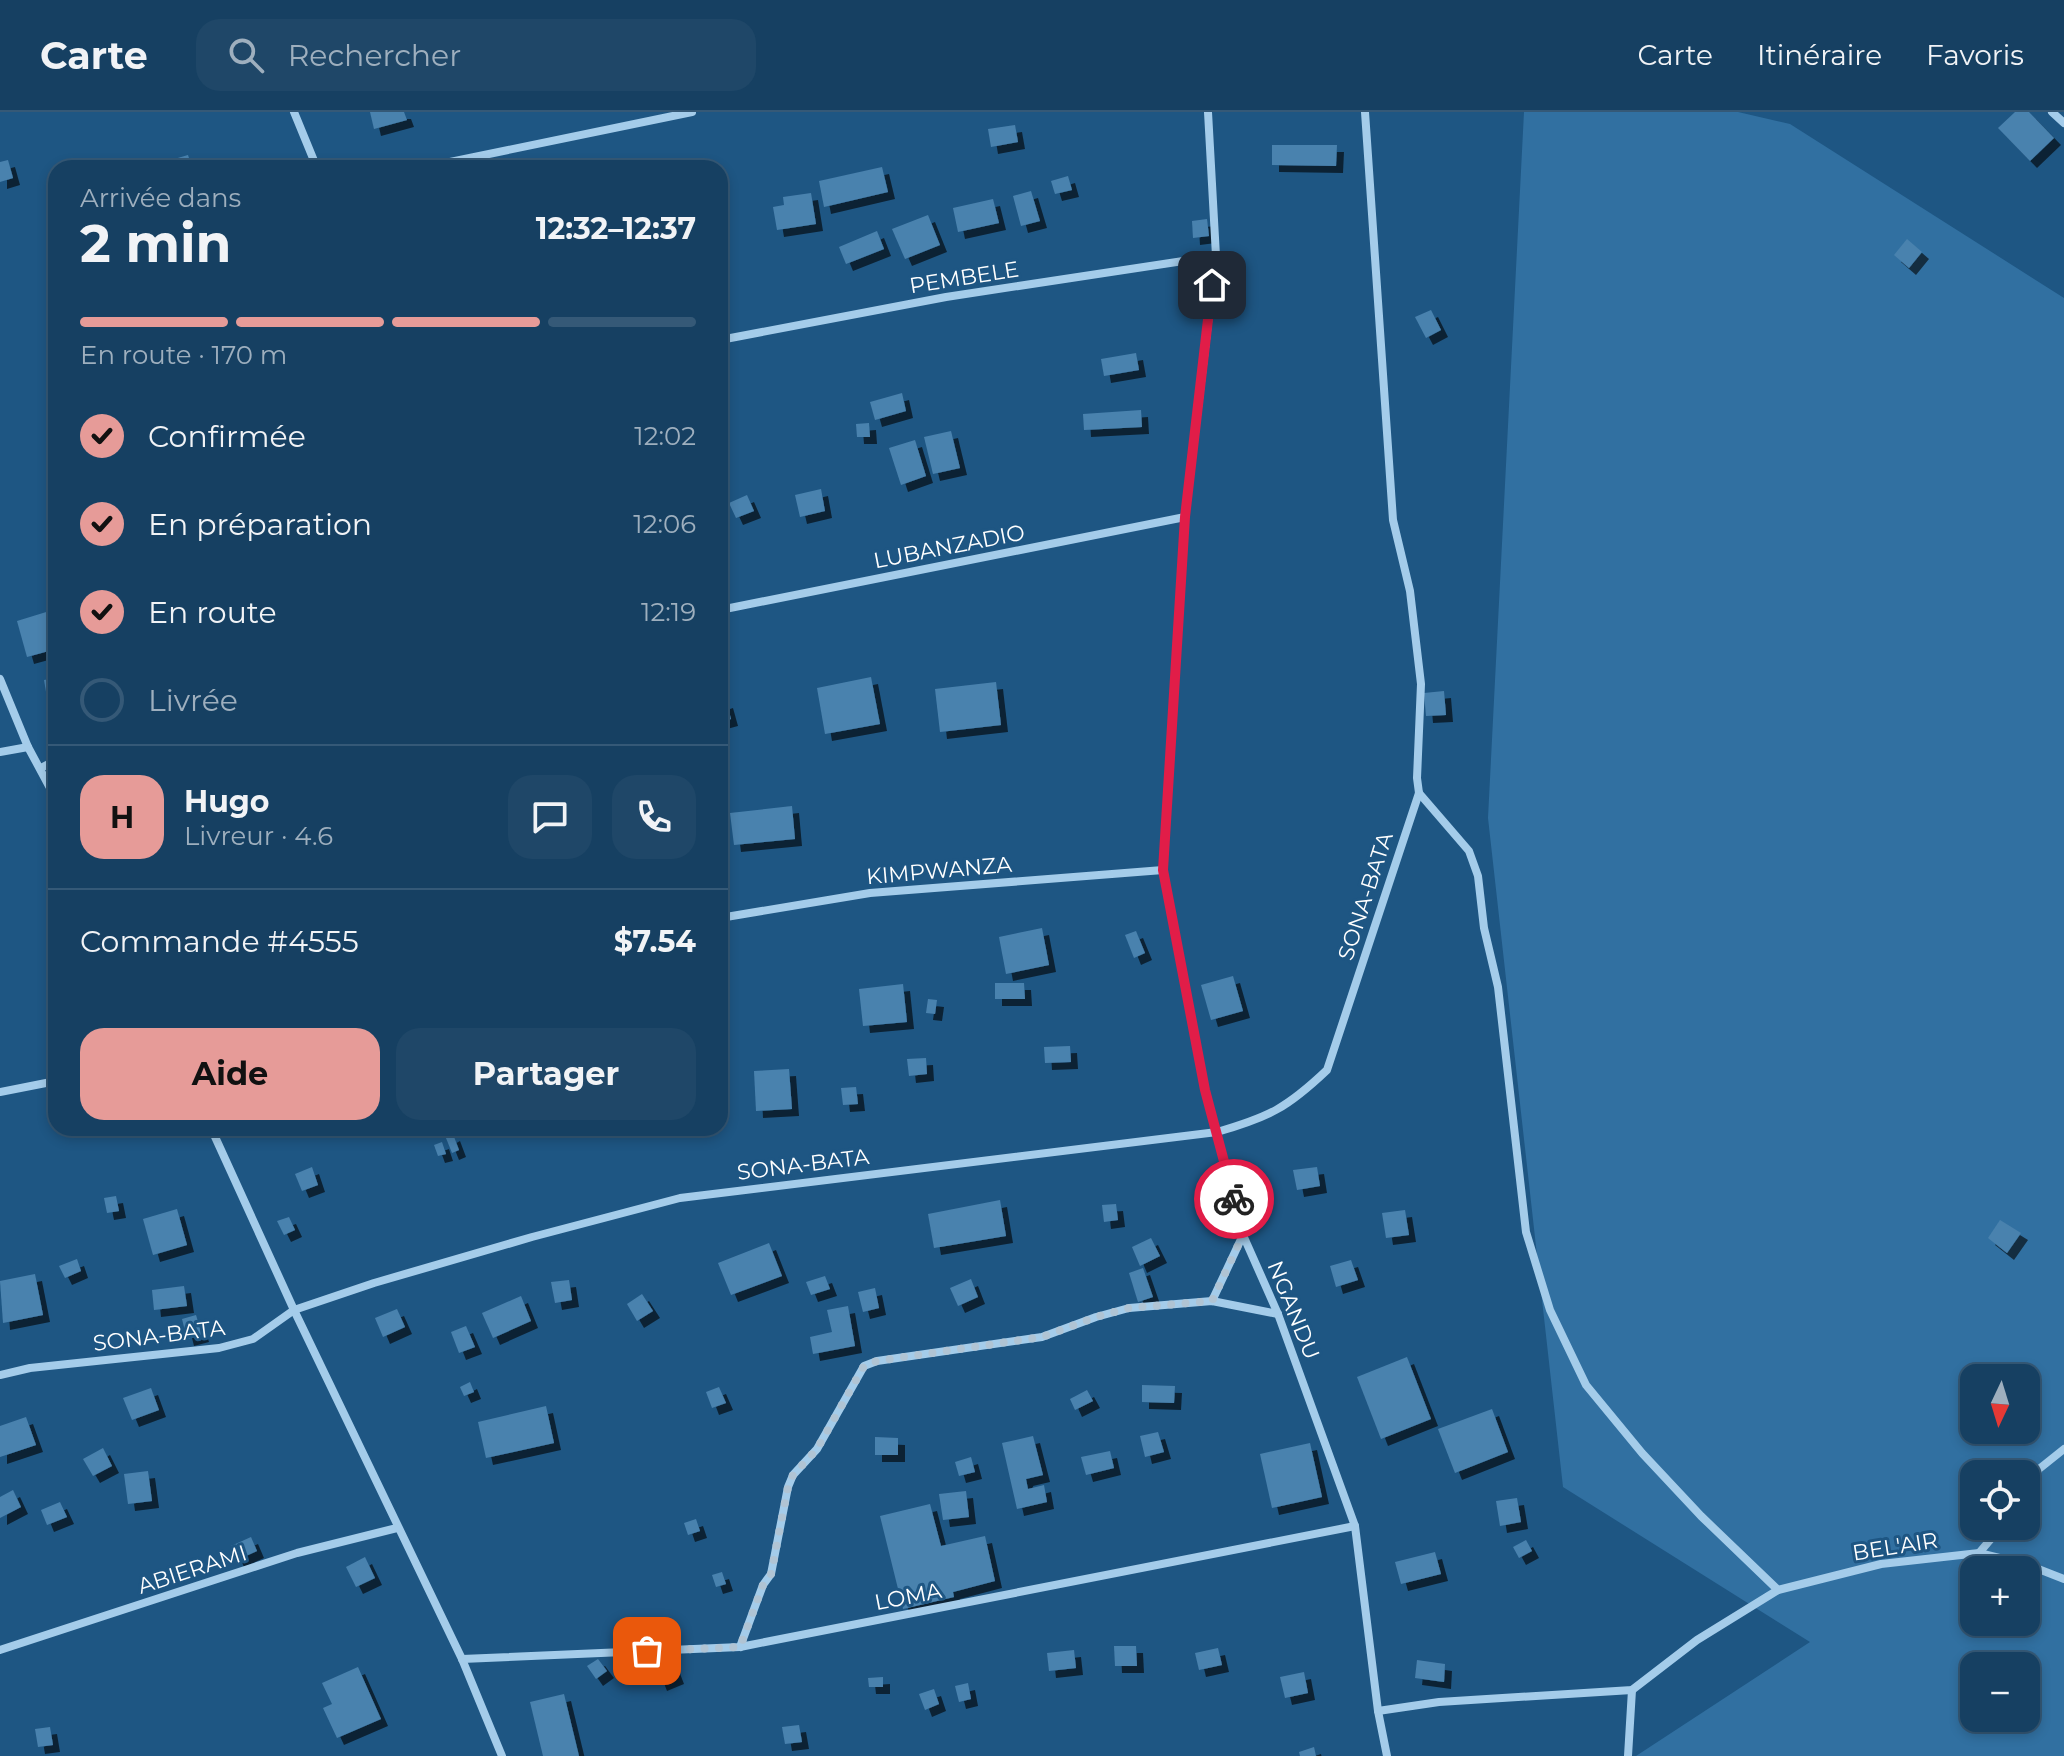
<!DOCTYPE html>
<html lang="fr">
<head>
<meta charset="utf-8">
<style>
  body { margin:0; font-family:Montserrat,sans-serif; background:#1f4768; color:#f1f3f6; height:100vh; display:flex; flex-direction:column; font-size:30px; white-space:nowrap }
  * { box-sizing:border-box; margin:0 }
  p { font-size:26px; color:#9eafbe }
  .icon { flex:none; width:44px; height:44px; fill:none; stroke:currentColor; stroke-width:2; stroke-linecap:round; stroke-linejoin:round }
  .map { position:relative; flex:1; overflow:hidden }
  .sheet { position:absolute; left:48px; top:48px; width:680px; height:976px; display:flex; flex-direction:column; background:#164062; border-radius:24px; box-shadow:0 4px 12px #0003,0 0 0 2px #355977 }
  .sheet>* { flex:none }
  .needle { width:52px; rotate:184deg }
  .fabs { position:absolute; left:1960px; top:1252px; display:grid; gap:16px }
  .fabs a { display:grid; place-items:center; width:80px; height:80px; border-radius:16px; background:#164062; box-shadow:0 4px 12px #0003,0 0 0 2px #355977; font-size:40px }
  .pin { position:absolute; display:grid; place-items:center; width:68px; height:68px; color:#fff; margin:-34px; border-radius:16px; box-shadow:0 4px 12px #0006 }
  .courier { position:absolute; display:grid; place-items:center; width:80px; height:80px; margin:-40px; border:6px solid #e11d48; border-radius:50%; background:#fff; color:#222; box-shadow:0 2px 10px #0007 }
  .head em { font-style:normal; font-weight:700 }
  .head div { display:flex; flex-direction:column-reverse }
  .head { display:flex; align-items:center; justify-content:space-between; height:136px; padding:0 32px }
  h1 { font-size:52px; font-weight:700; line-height:60px }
  .bar { display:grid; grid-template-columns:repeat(4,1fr); gap:12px 8px; align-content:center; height:96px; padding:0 32px }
  .bar i { height:10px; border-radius:6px; background:#355977 }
  .bar .current { background:#e69b98 }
  .bar p { grid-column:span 4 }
  .line { display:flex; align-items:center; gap:20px; padding:0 32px; border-top:2px solid #355977 }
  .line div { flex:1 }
  .round { display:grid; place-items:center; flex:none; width:84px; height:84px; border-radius:24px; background:#1f4768 }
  ol { padding:0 32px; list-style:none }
  li { display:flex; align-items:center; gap:24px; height:88px }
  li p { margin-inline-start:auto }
  li .icon { padding:8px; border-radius:50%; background:#e69b98; color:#111; stroke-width:4 }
  li:last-child { color:#9eafbe }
  li i { width:44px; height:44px; border:4px solid #355977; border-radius:50% }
  .button { display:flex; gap:16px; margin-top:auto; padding:16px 32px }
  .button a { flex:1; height:92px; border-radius:24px; background:#e69b98; color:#111; font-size:32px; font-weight:700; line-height:92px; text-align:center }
  .button a+a { background:#1f4768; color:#f1f3f6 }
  header { display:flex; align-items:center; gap:48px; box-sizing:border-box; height:112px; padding:0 40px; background:#164062; border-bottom:2px solid #355977 }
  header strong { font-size:38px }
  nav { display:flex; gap:44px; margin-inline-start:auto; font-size:28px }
  .search { width:560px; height:72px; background:#1f4768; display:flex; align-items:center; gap:20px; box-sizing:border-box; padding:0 28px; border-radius:24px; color:#9eafbe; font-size:30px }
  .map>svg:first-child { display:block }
  .green { fill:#3170a1; fill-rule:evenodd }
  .building { fill:#4a82ae; filter:url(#shadow) }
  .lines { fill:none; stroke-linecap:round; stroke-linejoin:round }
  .minor { stroke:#a4ccea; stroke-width:8 }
  .done { stroke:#b0c4d4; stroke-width:8; stroke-dasharray:0 14.4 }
  .route { stroke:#e11d48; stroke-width:10 }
  .labels { text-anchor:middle; stroke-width:6; stroke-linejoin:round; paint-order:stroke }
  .street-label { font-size:22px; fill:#fff; stroke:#1e5683 }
</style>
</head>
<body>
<header>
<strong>Carte</strong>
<div class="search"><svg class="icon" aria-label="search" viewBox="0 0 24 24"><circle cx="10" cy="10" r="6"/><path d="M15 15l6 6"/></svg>Rechercher</div>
<nav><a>Carte</a><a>Itinéraire</a><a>Favoris</a></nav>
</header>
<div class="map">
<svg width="2064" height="1644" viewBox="0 0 2064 1644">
  <defs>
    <filter id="shadow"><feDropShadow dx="7" dy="7" stdDeviation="0" flood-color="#0009"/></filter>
  </defs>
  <rect width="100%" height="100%" fill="#1e5683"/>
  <path class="green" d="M1524,0H1738L1790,12L2064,186V1644H1636L1810,1530L1563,1375L1488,706ZM1974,1266H2026V1318H1974ZM1974,1362H2026V1414H1974ZM1974,1458H2026V1510H1974ZM1974,1554H2026V1606H1974Z"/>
  <g class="building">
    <path d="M370,0H404L407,8L374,17Z"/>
    <path d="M2015,0H2029L2054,26L2030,49L1998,16Z"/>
    <path d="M1015,13L1018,30L991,35L988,17Z"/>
    <path d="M1272,33H1337L1336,54L1272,53Z"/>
    <path d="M188,43L192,56H174L171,48Z"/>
    <path d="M8,48L13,66L0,70V50Z"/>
    <path d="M882,55L888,80L824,95L819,69Z"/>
    <path d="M1068,64L1072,78L1055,82L1051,69Z"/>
    <path d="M1031,79L1040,109L1021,114L1013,84Z"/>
    <path d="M811,81L816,112L777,118L773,95L784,93L783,85Z"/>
    <path d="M993,87L999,111L958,120L953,96Z"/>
    <path d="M928,103L940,133L905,147L892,117Z"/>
    <path d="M1207,107L1209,124L1193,126L1192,109Z"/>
    <path d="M877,119L884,137L846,152L839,135Z"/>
    <path d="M1907,127L1922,140L1909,156L1894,143Z"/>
    <path d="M1431,198L1441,218L1426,226L1415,205Z"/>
    <path d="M1136,241L1139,258L1104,264L1101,247Z"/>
    <path d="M902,281L906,299L875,308L870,290Z"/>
    <path d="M1141,298L1142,315L1084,318L1083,302Z"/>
    <path d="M869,311L870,325H857L856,312Z"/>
    <path d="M951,319L960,356L933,362L924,325Z"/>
    <path d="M915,328L926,364L901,373L889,336Z"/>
    <path d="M821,377L825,399L800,405L795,383Z"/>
    <path d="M747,383L754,399L736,406L729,391Z"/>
    <path d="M56,497V537L27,545L17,509Z"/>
    <path d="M871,565L880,612L825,622L817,576Z"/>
    <path d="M56,566V608L51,609L44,568Z"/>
    <path d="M996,570L1001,613L940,620L935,577Z"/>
    <path d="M1444,579L1446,603L1426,604L1424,581Z"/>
    <path d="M726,589L731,607L720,610V591Z"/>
    <path d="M792,694L795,727L734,733L730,701Z"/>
    <path d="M1042,816L1049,853L1006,862L999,825Z"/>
    <path d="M1136,819L1145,841L1134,846L1125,823Z"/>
    <path d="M1233,864L1243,899L1211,908L1201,873Z"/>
    <path d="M995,871H1024L1025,887H995Z"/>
    <path d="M903,872L907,910L863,914L859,877Z"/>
    <path d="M928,887L937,888L935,902L926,901Z"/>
    <path d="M1070,934L1071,950L1045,951L1044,935Z"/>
    <path d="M926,946L927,962L909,964L907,947Z"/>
    <path d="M789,957L792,997L756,999L754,959Z"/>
    <path d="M856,975L858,992L843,993L841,976Z"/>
    <path d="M453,1022L459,1038L452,1041L446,1026Z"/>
    <path d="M442,1030L446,1042L438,1044L434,1033Z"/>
    <path d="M312,1055L318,1073L302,1079L295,1062Z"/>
    <path d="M1317,1055L1320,1074L1297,1078L1293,1058Z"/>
    <path d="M116,1084L119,1099L107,1101L104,1086Z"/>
    <path d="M1000,1088L1006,1124L934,1136L928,1102Z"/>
    <path d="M1116,1092L1118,1108L1104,1110L1102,1093Z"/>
    <path d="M177,1097L187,1133L153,1143L143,1107Z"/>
    <path d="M1405,1098L1409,1123L1386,1126L1382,1101Z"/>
    <path d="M289,1105L295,1118L284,1123L277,1109Z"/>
    <path d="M2000,1108L2021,1121L2007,1141L1988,1126Z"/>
    <path d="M1151,1126L1160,1144L1140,1154L1132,1135Z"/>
    <path d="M769,1131L782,1164L731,1183L718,1151Z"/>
    <path d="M77,1147L81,1159L65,1166L59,1154Z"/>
    <path d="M1351,1148L1358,1168L1336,1175L1330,1154Z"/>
    <path d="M1143,1156L1153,1185L1138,1190L1129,1161Z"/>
    <path d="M35,1162L43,1203L3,1211L0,1169Z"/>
    <path d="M825,1164L830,1177L811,1183L806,1170Z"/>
    <path d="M971,1167L978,1185L958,1194L950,1176Z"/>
    <path d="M569,1168L572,1188L555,1191L551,1170Z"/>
    <path d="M184,1174L187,1194L154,1198L152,1178Z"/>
    <path d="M875,1176L879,1196L863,1200L858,1180Z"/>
    <path d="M642,1182L653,1199L637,1209L627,1192Z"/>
    <path d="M521,1184L531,1209L493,1226L482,1201Z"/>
    <path d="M848,1194L855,1234L813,1242L810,1225L832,1220L827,1198Z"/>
    <path d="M397,1197L405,1215L383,1225L375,1206Z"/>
    <path d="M196,1203L202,1223L187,1227L182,1207Z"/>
    <path d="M466,1214L475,1235L459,1241L451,1220Z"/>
    <path d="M1407,1245L1431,1307L1381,1327L1357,1265Z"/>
    <path d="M470,1270L474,1280L464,1284L460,1275Z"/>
    <path d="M1142,1273L1175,1274L1174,1291L1142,1290Z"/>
    <path d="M719,1275L726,1291L712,1296L706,1280Z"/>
    <path d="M151,1276L159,1298L132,1308L123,1286Z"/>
    <path d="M1087,1278L1093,1289L1075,1298L1070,1287Z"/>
    <path d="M546,1294L554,1331L486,1346L478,1310Z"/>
    <path d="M1492,1297L1508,1340L1455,1361L1438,1317Z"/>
    <path d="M26,1305L36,1333L0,1345V1314Z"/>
    <path d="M1158,1320L1164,1340L1145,1345L1140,1324Z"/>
    <path d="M1033,1324L1043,1363L1026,1367L1028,1377L1044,1373L1047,1390L1017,1397L1002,1331Z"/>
    <path d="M875,1325L898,1326V1343H875Z"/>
    <path d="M1310,1331L1322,1385L1272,1396L1260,1342Z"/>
    <path d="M103,1336L112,1354L93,1364L83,1347Z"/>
    <path d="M1110,1339L1114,1356L1086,1363L1081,1345Z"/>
    <path d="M971,1345L975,1360L959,1364L955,1350Z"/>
    <path d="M148,1359L152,1389L128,1392L124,1362Z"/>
    <path d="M13,1378L21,1395L0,1406V1385Z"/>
    <path d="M966,1379L969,1405L943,1408L939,1382Z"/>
    <path d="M1517,1386L1521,1410L1500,1414L1496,1389Z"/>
    <path d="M60,1390L67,1405L47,1413L41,1398Z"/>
    <path d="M930,1392L941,1434L985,1424L995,1469L953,1480L954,1485L903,1497L880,1404Z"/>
    <path d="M696,1407L700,1419L688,1423L684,1411Z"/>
    <path d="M251,1425L257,1439L237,1448L231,1434Z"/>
    <path d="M1526,1428L1532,1439L1519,1446L1513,1435Z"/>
    <path d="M1435,1440L1441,1462L1401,1472L1395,1450Z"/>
    <path d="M365,1445L375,1466L356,1475L346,1455Z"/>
    <path d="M722,1460L726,1472L716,1475L712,1463Z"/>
    <path d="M1114,1534H1136L1137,1554H1115Z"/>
    <path d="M1218,1536L1222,1553L1199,1558L1195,1541Z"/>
    <path d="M1074,1538L1076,1556L1049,1559L1047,1541Z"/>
    <path d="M598,1547L607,1559L596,1567L587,1554Z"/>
    <path d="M1417,1548L1445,1552L1444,1570L1415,1566Z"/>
    <path d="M672,1552L677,1565L660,1572L655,1559Z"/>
    <path d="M358,1555L381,1607L337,1626L323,1596L332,1592L322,1571Z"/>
    <path d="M1304,1560L1308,1581L1285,1586L1280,1565Z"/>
    <path d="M883,1565V1575H869L868,1566Z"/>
    <path d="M968,1571L971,1587L959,1590L955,1574Z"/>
    <path d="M934,1577L939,1592L925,1598L919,1582Z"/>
    <path d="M564,1582L579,1644H543L530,1590Z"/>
    <path d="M799,1613L802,1630L785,1632L782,1615Z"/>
    <path d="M50,1615L53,1633L38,1635L35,1617Z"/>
    <path d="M1314,1635L1316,1644H1300L1299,1640Z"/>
  </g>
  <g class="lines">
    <g class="minor">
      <path d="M294,0L317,56"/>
      <path d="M1208,0L1216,144L1185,405L1163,758L1205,978L1243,1123L1278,1202L1355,1414L1378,1599L1387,1644"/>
      <path d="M1365,0L1393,408L1410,479L1421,572L1417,666L1419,681L1469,739L1478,764L1484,816L1498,875L1526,1120L1550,1198L1586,1273L1642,1341L1701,1404L1778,1478"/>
      <path d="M2052,0L2064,11"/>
      <path d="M421,56L692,0"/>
      <path d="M720,228L946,185L1216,144"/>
      <path d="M720,498L1185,405"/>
      <path d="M0,567L28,635L56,687"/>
      <path d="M0,640L28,635"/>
      <path d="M41,656L56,648"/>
      <path d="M720,806L870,781L1163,758"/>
      <path d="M0,980L56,969"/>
      <path d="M211,1016L294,1198L462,1547L502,1644"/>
      <path d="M1212,1189L1243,1123"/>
      <path d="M0,1263L30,1256L219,1236L253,1227L294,1198L374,1171L532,1125L680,1086L1217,1020C1269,1005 1287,996 1327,958L1419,681"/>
      <path d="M2026,1376L2039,1357L2064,1337"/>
      <path d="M1979,1441L2002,1414"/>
      <path d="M740,1535L763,1473L771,1462L788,1375L793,1363L817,1337L864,1254L877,1249L1042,1225L1096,1205L1129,1196L1212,1189L1278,1202"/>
      <path d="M0,1538L297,1441L397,1416"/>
      <path d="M462,1547L740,1535L1355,1414"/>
      <path d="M1378,1599L1439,1590L1632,1578L1697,1528L1778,1478L1881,1452L1979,1441L2028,1453L2064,1467"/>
      <path d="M1628,1644L1632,1578"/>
    </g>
  </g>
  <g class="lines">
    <path class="done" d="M647,1539L740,1535L763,1473L771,1462L788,1375L793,1363L817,1337L864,1254L877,1249L1042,1225L1096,1205L1129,1196L1212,1189L1243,1123L1234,1087"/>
    <path class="route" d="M1212,173L1185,405L1163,758L1205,978L1234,1087"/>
  </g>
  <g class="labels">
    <g class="street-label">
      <text transform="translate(964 165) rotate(-9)" y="8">PEMBELE</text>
      <text transform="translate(949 434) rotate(-11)" y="8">LUBANZADIO</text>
      <text transform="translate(939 758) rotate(-5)" y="8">KIMPWANZA</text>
      <text transform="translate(1365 784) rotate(-72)" y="8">SONA-BATA</text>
      <text transform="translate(803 1052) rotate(-7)" y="8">SONA-BATA</text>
      <text transform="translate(1294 1198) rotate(68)" y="8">NGANDU</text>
      <text transform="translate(159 1223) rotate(-7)" y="8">SONA-BATA</text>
      <text transform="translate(1895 1434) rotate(-9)" y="8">BEL'AIR</text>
      <text transform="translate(192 1457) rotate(-18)" y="8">ABIERAMI</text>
      <text transform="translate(908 1484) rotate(-11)" y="8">LOMA</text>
    </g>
  </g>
</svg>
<div class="fabs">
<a><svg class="needle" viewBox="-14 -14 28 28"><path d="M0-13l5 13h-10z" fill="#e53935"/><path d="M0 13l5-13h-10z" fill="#9eafbe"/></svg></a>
<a><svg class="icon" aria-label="locate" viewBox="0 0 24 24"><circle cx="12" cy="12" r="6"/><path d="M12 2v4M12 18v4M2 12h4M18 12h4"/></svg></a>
<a>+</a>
<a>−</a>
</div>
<div class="pin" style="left:647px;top:1539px;background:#ea580c"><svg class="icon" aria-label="bag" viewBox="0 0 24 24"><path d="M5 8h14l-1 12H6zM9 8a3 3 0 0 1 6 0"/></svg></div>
<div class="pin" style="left:1212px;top:173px;background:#1f2937"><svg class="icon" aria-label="home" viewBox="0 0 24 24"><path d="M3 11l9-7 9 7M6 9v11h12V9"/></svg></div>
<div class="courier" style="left:1234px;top:1087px"><svg class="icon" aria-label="bike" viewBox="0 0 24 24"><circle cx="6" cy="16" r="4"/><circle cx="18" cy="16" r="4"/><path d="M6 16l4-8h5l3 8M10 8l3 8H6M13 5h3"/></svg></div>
<section class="sheet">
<div class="head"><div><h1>2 min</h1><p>Arrivée dans</p></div><em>12:32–12:37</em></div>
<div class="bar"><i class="current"></i><i class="current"></i><i class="current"></i><i></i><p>En route · 170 m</p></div>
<ol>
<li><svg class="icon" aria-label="check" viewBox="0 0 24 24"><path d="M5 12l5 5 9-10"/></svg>Confirmée<p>12:02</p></li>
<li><svg class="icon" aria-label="check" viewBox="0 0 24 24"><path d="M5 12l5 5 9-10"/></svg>En préparation<p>12:06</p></li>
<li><svg class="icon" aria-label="check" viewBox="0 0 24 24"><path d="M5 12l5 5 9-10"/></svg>En route<p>12:19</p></li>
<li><i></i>Livrée</li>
</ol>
<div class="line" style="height:144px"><b class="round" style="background:#e69b98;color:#111">H</b><div><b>Hugo</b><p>Livreur · 4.6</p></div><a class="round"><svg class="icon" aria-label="chat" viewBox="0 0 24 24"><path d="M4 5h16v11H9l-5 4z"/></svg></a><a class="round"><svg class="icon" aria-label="phone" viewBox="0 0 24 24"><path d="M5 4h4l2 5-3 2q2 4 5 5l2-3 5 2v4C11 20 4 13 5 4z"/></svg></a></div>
<div class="line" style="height:104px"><div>Commande #4555</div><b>$7.54</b></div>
<div class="button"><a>Aide</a><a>Partager</a></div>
</section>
</div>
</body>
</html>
